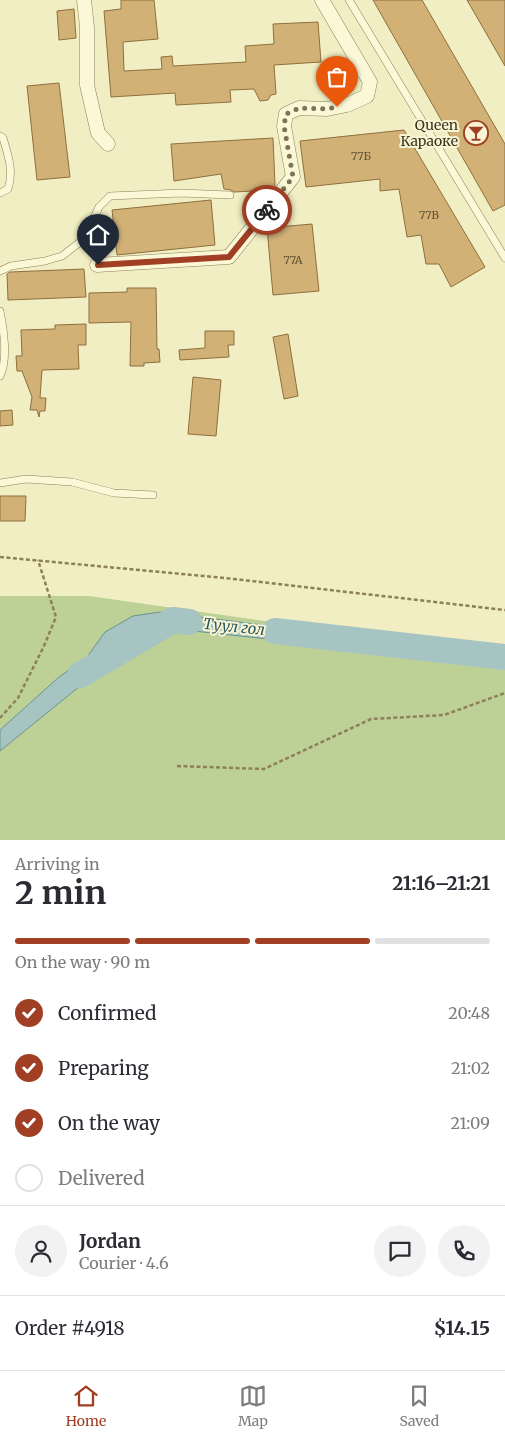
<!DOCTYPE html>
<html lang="en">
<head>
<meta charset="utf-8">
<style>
  body { margin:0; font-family:Merriweather,serif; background:#f2f2f3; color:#2b2b33; height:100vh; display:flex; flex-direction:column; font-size:19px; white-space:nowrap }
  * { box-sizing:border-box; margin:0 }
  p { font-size:16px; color:#7c7c81 }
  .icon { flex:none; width:28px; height:28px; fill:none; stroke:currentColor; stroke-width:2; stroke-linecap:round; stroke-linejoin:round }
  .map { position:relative; height:840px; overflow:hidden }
  .drawer { display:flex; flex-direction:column; background:#fff; flex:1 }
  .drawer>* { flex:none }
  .pin { position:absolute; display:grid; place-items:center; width:42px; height:42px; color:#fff; margin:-51px -21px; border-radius:50% 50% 50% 0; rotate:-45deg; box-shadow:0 0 5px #0007 }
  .pin .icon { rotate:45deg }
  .courier { position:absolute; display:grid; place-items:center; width:50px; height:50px; margin:-25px; border:4px solid #a03f24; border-radius:50%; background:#fff; color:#222; box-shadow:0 1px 6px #0007 }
  .overview em { font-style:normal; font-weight:700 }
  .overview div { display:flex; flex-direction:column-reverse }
  .overview { display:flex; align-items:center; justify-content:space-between; height:85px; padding:0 15px }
  h1 { font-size:32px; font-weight:700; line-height:38px }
  .bar { display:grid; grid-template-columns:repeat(4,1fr); gap:8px 5px; align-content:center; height:60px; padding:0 15px }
  .bar i { height:6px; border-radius:4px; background:#e1e1e2 }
  .bar .selected { background:#a03f24 }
  .bar p { grid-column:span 4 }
  .line { display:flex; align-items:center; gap:12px; padding:0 15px; border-top:1px solid #e1e1e2 }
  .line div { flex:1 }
  .round { display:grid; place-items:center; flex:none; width:52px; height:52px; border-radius:26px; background:#f2f2f3 }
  ol { padding:0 15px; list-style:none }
  li { display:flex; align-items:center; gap:15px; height:55px }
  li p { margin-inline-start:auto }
  li .icon { padding:5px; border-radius:50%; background:#a03f24; color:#fff; stroke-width:4 }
  li:last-child { color:#7c7c81 }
  li i { width:28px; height:28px; border:2px solid #e1e1e2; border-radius:50% }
  .menu { display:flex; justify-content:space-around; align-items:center; height:70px; border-top:1px solid #e1e1e2; background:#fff; font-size:14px; color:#7c7c81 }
  .menu a { display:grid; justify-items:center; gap:2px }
  .menu .selected { color:#a03f24 }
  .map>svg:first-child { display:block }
  .green { fill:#bdd096 }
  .water { fill:#a6c4c2; stroke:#6b9392 }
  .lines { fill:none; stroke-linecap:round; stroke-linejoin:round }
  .river { stroke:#a6c4c2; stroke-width:26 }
  .building { fill:#d2b177; stroke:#8e6f3d }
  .service-casing { stroke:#8d8059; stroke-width:8 }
  .minor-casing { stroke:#8d8059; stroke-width:15 }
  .path { stroke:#8d8059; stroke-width:2.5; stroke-dasharray:4 2.5; stroke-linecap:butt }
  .service { stroke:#fbf8d7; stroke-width:7 }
  .minor { stroke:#fbf8d7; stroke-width:14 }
  .done { stroke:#7b7458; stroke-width:5; stroke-dasharray:0 9 }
  .route { stroke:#a03f24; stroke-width:6 }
  .labels { text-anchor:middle; stroke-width:4; stroke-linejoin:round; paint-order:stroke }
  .number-label { font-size:11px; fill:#625234 }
  .poi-label { font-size:14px; fill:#3c331e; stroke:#f8f5d4; text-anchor:end }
  .water-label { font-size:15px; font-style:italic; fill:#2c555d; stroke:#f8f5d4 }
</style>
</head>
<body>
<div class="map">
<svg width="505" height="840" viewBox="0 0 505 840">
  <rect width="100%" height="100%" fill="#f1eec3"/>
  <path class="green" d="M0,596H89L505,655V840H0Z"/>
  <path class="water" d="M160,612L310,631L306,643L184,630L138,631L85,682L0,751V730L59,677L87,657L105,632L133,616Z"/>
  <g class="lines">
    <g class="river">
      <path d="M275,631L505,657"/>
      <path d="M80,675L173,620L189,622"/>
    </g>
  </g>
  <g class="building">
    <path d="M121,0H154L158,39L123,42L124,71L162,69L161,57L172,56L173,66L246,62L245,46L274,44L273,24L318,22L321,62L274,65L276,94L271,95L268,100L260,101L254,89L230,90L231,102L176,105L175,93L111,97L104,11L121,9Z"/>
    <path d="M373,0H422L505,144V205L493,211Z"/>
    <path d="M467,0H505V66Z"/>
    <path d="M74,9L76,38L59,40L57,11Z"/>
    <path d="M59,83L70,177L37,180L27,86Z"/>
    <path d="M404,130L485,267L451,287L439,264H426L421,235L407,237L399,189L380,191V179L306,187L300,141Z"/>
    <path d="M273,138L275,185L271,190L234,192L231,190L224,189L221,174L174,181L171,144Z"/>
    <path d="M211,200L215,245L117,255L112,210Z"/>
    <path d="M312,224L319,291L273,295L267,228Z"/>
    <path d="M84,269L86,297L8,300L7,274L10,272Z"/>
    <path d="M127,288H156L157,349H159L160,362L144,363V366H130L131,322L89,323V293L127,292Z"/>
    <path d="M86,324V345H78L79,369L42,370L40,398H46L45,411H40L39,417L37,410H30L32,397L22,371H17L16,356H22L21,330L55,329V325Z"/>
    <path d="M205,331H234V345H228L229,357L180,360L179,350L205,348Z"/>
    <path d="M288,334L298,396L284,399L273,337Z"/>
    <path d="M193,377L221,380L216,436L188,434Z"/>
    <path d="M12,410L13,425L0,426V411Z"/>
    <path d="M0,496H26L25,521H0Z"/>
  </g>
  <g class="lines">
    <defs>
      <g id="service">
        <path d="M349,0L505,258"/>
        <path d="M0,136L3,138C8,155 14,171 8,189L0,193"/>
        <path d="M0,271L11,266L45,261L62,256L84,239L99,207L110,196L181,193L230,195"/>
        <path d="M0,311C4,329 8,361 0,376"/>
        <path d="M0,483L26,479L72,482L114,493L153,495"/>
      </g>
      <g id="minor">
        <path d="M84,0L87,27V85L98,133L108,144"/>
        <path d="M97,265L229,257L293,177L284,126L286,114L299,108L327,109L347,105L367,96L370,82L322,0"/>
      </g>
    </defs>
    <use href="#service" class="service-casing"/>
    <use href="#minor" class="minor-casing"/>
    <g class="path">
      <path d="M0,557L225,578L505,610"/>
      <path d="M0,718L18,698L44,646L56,617L38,560"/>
      <path d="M177,766L264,769L371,719L444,715L505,693"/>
    </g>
    <use href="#service" class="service"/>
    <use href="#minor" class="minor"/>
  </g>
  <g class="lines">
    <path class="done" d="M267,210L293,177L284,126L286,114L299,108L327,109L337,107"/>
    <path class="route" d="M98,265L229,257L267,210"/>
  </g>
  <defs>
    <symbol id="bar-ring" viewBox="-11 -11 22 22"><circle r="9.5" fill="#f8f5d4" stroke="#a03f24" stroke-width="1.5"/><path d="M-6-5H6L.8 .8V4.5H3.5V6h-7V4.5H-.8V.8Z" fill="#a03f24"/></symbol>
  </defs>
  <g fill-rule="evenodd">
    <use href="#bar-ring" x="462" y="119" width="28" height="28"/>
  </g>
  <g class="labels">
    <g class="number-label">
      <text x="361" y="160">77Б</text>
      <text x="429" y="219">77В</text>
      <text x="293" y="264">77А</text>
    </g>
    <g class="poi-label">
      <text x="458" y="130">Queen<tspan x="458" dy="16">Караоке</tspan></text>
    </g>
    <g class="water-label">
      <text transform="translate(234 627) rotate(6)" y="5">Туул гол</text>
    </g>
  </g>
</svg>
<div class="pin" style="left:337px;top:107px;background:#ea580c"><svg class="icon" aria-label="bag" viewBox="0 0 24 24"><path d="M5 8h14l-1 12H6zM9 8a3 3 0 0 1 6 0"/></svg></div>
<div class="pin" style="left:98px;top:265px;background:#1f2937"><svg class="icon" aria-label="home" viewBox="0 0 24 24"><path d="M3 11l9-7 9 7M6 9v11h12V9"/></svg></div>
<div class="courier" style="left:267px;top:210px"><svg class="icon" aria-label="bike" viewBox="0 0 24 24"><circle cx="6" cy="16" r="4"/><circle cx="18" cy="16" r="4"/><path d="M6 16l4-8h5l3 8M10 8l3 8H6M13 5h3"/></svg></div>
</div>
<section class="drawer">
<div class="overview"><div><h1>2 min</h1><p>Arriving in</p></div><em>21:16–21:21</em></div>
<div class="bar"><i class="selected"></i><i class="selected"></i><i class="selected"></i><i></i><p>On the way · 90 m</p></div>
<ol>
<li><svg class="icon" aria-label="check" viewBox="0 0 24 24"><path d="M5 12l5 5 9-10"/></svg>Confirmed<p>20:48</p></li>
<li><svg class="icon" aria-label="check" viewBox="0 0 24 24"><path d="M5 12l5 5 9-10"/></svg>Preparing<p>21:02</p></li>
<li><svg class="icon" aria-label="check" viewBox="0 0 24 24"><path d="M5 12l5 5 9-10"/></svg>On the way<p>21:09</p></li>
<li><i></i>Delivered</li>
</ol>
<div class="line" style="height:90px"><a class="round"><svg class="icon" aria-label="person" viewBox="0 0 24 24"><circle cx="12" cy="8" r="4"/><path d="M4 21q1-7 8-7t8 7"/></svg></a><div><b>Jordan</b><p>Courier · 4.6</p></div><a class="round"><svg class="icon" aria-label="chat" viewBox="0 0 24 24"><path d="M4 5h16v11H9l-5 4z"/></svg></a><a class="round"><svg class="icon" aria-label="phone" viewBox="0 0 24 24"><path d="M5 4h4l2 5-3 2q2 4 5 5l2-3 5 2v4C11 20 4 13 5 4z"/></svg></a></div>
<div class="line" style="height:65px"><div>Order #4918</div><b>$14.15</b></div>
</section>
<nav class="menu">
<a class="selected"><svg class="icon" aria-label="home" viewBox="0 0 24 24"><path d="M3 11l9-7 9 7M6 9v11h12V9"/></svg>Home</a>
<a><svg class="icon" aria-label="map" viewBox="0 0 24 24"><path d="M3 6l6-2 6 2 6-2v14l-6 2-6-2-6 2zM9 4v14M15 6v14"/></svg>Map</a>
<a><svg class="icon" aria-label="saved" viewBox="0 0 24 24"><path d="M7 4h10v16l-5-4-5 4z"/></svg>Saved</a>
</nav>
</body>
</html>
